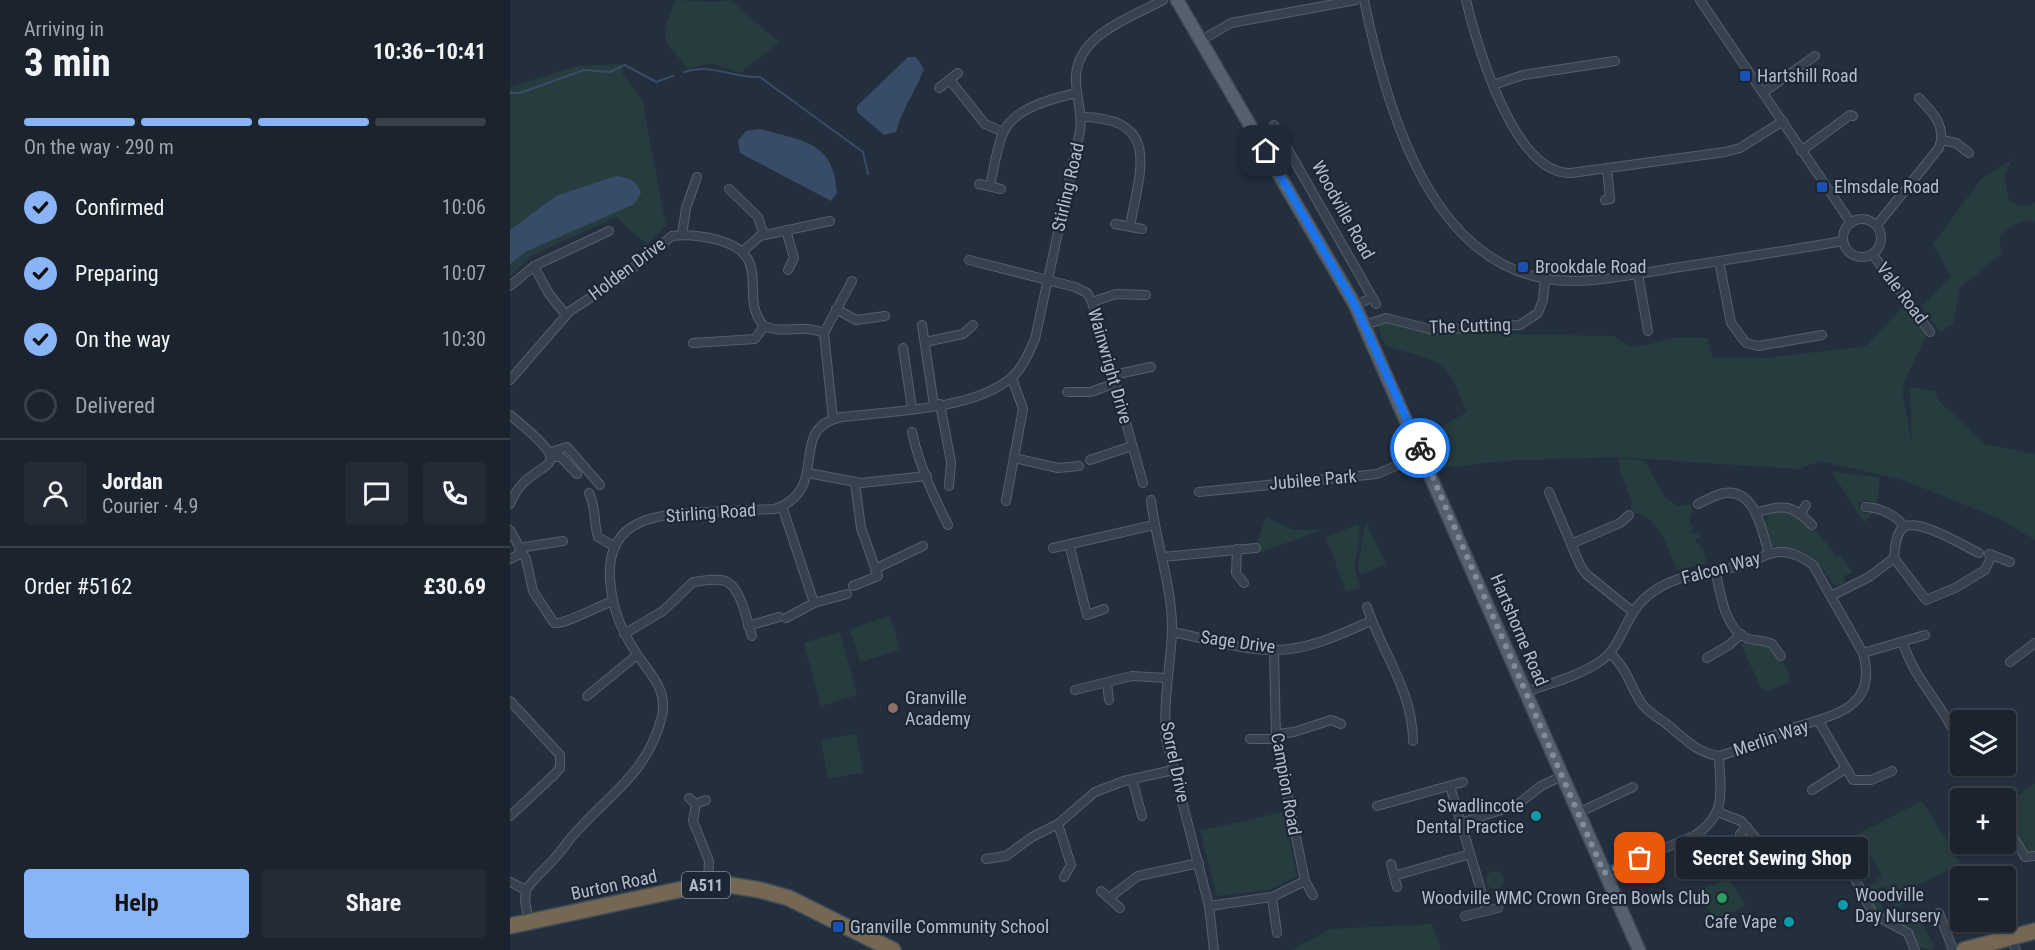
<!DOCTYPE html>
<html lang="en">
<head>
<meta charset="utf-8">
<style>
  body { margin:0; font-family:"Roboto Condensed",sans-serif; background:#242b36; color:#f1f3f6; height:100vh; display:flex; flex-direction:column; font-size:22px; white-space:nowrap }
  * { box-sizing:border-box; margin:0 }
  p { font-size:20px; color:#a0a4aa }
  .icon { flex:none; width:33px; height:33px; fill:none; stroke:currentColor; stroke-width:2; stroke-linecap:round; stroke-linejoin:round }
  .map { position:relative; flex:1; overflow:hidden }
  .panel { display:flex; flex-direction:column; background:#1b232e; width:510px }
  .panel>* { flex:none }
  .fabs { position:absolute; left:1440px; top:710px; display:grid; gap:12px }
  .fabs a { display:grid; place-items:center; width:66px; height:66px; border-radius:6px; background:#1b232e; box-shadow:0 2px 4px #0004,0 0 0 2px #39404a; font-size:30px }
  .pin { position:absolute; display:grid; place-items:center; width:51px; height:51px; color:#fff; margin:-26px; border-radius:12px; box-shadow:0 3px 9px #0006 }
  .courier { position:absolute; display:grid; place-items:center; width:60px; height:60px; margin:-30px; border:4px solid #1a73e8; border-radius:50%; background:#fff; color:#222; box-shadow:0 2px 8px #0007 }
  .bubble { position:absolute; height:42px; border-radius:6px; background:#1b232e; box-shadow:0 2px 4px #0004,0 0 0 2px #39404a; font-size:20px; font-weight:700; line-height:42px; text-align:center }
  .overview em { font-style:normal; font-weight:700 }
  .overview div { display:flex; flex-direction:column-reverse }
  .overview { display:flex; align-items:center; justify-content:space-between; height:102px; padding:0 24px }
  h1 { font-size:39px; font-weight:700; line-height:45px }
  .bar { display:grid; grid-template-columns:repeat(4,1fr); gap:9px 6px; align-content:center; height:72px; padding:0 24px }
  .bar i { height:8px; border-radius:4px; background:#39404a }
  .bar .active { background:#8ab4f8 }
  .bar p { grid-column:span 4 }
  .line { display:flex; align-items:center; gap:15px; padding:0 24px; border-top:2px solid #39404a }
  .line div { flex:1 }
  .round { display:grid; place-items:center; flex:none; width:63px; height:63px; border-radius:6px; background:#242b36 }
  ol { padding:0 24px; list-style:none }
  li { display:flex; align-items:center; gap:18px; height:66px }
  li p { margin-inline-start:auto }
  li .icon { padding:6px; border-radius:50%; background:#8ab4f8; color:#111; stroke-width:4 }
  li:last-child { color:#a0a4aa }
  li i { width:33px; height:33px; border:3px solid #39404a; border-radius:50% }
  .cta { display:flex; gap:12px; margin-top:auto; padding:12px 24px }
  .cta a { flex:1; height:69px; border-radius:6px; background:#8ab4f8; color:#111; font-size:24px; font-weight:700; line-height:69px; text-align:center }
  .cta a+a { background:#242b36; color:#f1f3f6 }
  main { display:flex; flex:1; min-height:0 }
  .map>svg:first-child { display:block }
  .green { fill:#263c3f }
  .water { fill:#394c67 }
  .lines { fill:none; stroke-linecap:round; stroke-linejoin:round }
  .stream { stroke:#394c67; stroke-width:2 }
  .street-casing { stroke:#565f6c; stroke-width:10 }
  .primary-casing { stroke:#414a57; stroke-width:15 }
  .highway-casing { stroke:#434c59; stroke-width:18 }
  .street { stroke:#38414e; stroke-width:8 }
  .primary { stroke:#56606e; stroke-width:12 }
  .highway { stroke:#746855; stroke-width:15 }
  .done { stroke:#828b98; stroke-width:6; stroke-dasharray:0 10.8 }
  .route { stroke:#1a73e8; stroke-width:8 }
  .transit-dot { fill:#1a4fb4; stroke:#1d2633; stroke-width:2 }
  .education-dot { fill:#8d6e63; stroke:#1d2633; stroke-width:2 }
  .culture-dot { fill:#0f9aa8; stroke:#1d2633; stroke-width:2 }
  .leisure-dot { fill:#2e9e5b; stroke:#1d2633; stroke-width:2 }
  .labels { text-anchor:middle; stroke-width:4.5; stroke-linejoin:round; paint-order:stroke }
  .shield { fill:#1d2633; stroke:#878f9c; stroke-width:1.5 }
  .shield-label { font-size:16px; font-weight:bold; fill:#b4bcc9 }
  .poi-label { font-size:18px; fill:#b4bcc9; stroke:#1d2633; text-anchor:start }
  .street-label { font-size:18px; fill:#b4bcc9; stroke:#1d2633 }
</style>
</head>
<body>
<main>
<section class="panel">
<div class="overview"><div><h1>3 min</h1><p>Arriving in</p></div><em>10:36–10:41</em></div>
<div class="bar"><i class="active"></i><i class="active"></i><i class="active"></i><i></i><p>On the way · 290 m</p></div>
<ol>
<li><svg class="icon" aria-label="check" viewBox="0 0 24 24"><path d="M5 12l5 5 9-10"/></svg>Confirmed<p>10:06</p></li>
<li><svg class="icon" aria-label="check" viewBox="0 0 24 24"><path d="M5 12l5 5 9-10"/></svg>Preparing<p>10:07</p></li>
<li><svg class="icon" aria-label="check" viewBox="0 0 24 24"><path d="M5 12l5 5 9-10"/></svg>On the way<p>10:30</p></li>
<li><i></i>Delivered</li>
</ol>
<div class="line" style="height:108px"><a class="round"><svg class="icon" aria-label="person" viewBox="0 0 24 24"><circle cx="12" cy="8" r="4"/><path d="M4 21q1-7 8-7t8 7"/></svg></a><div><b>Jordan</b><p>Courier · 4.9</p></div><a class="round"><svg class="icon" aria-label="chat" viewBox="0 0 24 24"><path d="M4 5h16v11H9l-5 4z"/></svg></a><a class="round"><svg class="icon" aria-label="phone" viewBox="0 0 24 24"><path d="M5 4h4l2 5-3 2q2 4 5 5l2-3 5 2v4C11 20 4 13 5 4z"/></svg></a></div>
<div class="line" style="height:78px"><div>Order #5162</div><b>£30.69</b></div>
<div class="cta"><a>Help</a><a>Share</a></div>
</section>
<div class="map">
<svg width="1525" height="950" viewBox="0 0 1525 950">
  <rect width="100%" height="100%" fill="#242f3e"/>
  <g class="green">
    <path d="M165,0L202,2L220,0L269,42L230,73L199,63L179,69C150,37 150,41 165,0Z"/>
    <path d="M112,64L113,75L132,99L156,226L137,245L106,217L21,256L0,276V87L68,66Z"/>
    <path d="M1503,159L1494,175L1499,200L1510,207L1525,203V222C1511,218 1499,228 1489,237L1491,254L1450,288L1443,324L1431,332L1411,307L1441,276L1423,244L1471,179Z"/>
    <path d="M1393,307L1417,334L1394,382L1393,395L1402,444L1400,387L1425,391L1428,400L1475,444L1525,454V540L1488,518L1393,480L1310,461L1289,469L1104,457L994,461L926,469L915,437L957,412C935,356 931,362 875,346L867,323L874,321L922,333L1104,336C1125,356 1141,341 1163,338C1175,337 1186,338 1198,338L1202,357L1256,358L1356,346Z"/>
    <path d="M1109,458L1135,461L1154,496L1167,506L1180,504L1183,511L1179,520L1183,528L1181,534L1189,532L1191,537L1184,540L1193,549L1197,563L1168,571C1160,555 1148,513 1126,514L1121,507L1123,503L1110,473Z"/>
    <path d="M1322,472L1370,477L1367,506L1356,500L1349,505L1354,514L1365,510L1354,523Z"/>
    <path d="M1270,510C1295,515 1312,537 1327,557L1331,555L1342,572L1334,576L1335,583L1326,586L1323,584C1305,556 1295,548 1262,547L1253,525L1260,513Z"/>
    <path d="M756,517L783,530H813L748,553L747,542Z"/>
    <path d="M856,522L876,564L850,575L848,563Z"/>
    <path d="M849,524L850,537L844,568L850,588L836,592L816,537Z"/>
    <path d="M380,616L390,650L350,662L340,629Z"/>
    <path d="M330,632L347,695L311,706L294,643Z"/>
    <path d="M1235,642L1257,646L1278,670L1280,682L1257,691L1251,687L1231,645Z"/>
    <path d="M346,734L353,772L318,779L311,740Z"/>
    <path d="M1525,783V852L1517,851L1496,820V805Z"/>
    <path d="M1412,801L1451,864L1398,890L1402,900L1386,908L1374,886L1364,890L1375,913L1384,909L1390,919L1388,922L1367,915L1355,891L1356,887L1368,882L1367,879L1372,876L1351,840L1341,845L1352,867L1346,870L1338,867L1325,848L1328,844Z"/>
    <path d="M773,812L787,876L759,890L707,896L690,831Z"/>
    <circle cx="985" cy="880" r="9"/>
    <path d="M1219,879L1236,906L1204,921L1190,890Z"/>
    <path d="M1408,916L1425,947L1421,950L1410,947L1403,933L1394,925Z"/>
    <path d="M922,924L931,950H781L821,929Z"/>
  </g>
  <g class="water">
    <path d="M398,57H406L414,69C405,92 392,109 386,132L374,135L347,112V106Z"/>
    <path d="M250,129C292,141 324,141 327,193L321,201L230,153L228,141L236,131Z"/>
    <path d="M106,176C119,178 126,179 131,193L124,204L15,252L0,264V230L46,196Z"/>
  </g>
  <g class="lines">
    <g class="stream">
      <path d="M174,72C203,63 220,78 250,77L353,152L358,174"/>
      <path d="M0,93H10L74,70L100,72L115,65L146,82L163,76"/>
    </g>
    <defs>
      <g id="street">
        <path d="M854,0C875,100 915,255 1032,278C1072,286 1118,275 1158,269C1216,260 1275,251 1333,241"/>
        <path d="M956,0C967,45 1004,175 1061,173L1215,152L1230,148L1273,121"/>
        <path d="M1190,0L1341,223"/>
        <path d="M690,41L721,23L846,0"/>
        <path d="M440,80L475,124L493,132"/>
        <path d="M983,85L1013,75L1105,61"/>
        <path d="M429,88L448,73"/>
        <path d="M1254,92L1305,56"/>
        <path d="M572,117C652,118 630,171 620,226"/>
        <path d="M764,125L866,304"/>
        <path d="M1432,140L1446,143L1459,153"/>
        <path d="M756,151L773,141"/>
        <path d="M1291,151L1340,115L1343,116"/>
        <path d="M469,184L491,189"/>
        <path d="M480,186C484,169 486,148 494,131C505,108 543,98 567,93"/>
        <path d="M219,189L248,217L254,235"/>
        <path d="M1095,200L1100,199L1097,168"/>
        <circle cx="1352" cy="238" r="19"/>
        <path d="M605,224L632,229"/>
        <path d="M1367,225L1429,148C1437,126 1423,113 1409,98"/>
        <path d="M276,230L284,258L278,270"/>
        <path d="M172,235L176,208L187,177"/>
        <path d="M233,251L250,236L320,221"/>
        <path d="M1363,255L1420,332"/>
        <path d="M459,260L565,287L577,293L582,302L633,483"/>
        <path d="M1209,261L1221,323L1236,343L1248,346L1312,335"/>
        <path d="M24,266L99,231"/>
        <path d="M1128,274L1138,331"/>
        <path d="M0,286L24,266L39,294L56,315"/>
        <path d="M582,302L606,294L636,295"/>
        <path d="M845,305L862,298"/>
        <path d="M326,309L346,320L375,316"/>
        <path d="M412,325L424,405"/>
        <path d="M855,325L876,318L923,330L1010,325L1028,313L1033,300L1035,279"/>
        <path d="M415,342L453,334L463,325"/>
        <path d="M183,343L245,339L254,326"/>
        <path d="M393,348L402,408"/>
        <path d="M603,375L641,367"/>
        <path d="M0,380L60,311L112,277L162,236C177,234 193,236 208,240C266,256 227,297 254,326C275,335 290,323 314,333"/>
        <path d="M557,392H581L605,383"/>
        <path d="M430,404L441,462L439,486"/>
        <path d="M0,415C80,480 20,452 0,504"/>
        <path d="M323,419L314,333L342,281"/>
        <path d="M402,432C409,465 423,495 438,525"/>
        <path d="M41,452L57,447L90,485"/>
        <path d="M41,457H51L67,474"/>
        <path d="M504,458L548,468L569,466"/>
        <path d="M580,460L622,446"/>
        <path d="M298,473L351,483L417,476"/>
        <path d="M689,492L867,474L913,454"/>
        <path d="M1039,492L1070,565L1076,574L1123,612"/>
        <path d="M79,493C87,510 83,521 88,537L105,547"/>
        <path d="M641,500C646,544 663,587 662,633C660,669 653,702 656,739L699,906L704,950"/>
        <path d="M496,501L513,409L502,378"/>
        <path d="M1188,504C1196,500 1205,495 1214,493C1246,488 1252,532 1259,554"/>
        <path d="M272,506L304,603"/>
        <path d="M1356,507C1370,508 1387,515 1394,527"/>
        <path d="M1245,513C1273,505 1281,503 1302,525"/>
        <path d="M1291,513L1296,505"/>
        <path d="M0,530L16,559L23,591L44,623C54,625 88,606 101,602"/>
        <path d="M559,544L577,615L594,609"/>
        <path d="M1061,544L1110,523L1119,515"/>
        <path d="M9,548L53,541"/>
        <path d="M543,548L644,525"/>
        <path d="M727,549L726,573L734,583"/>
        <path d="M1469,553C1454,546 1409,518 1394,527C1385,533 1385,549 1384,558L1416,600L1445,588L1475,570L1482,555"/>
        <path d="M1479,554L1500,562"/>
        <path d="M653,557L746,548"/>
        <path d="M0,559L12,553"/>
        <path d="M365,569L413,546"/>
        <path d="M1205,569C1210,590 1214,631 1239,639C1247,641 1254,640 1262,644L1271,656"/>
        <path d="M343,586L368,576L351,528L345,483"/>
        <path d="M1321,596L1359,577L1384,558"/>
        <path d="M857,607C872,652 903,692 903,741"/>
        <path d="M276,618L304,603L337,594"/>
        <path d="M238,626L269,617"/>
        <path d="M662,632C695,638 729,650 763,650C797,651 831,634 861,621"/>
        <path d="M114,634L153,611L183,582C192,581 202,579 211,580C231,582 236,620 242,636"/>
        <path d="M1393,643C1405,681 1434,706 1449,742"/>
        <path d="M764,650L766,739L795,881L803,895"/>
        <path d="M1353,653L1415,635"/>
        <path d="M1197,658L1219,645L1231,634"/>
        <path d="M1500,662L1525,643"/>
        <path d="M597,684L599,700"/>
        <path d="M565,690L622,676L656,678"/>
        <path d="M1016,692C1041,683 1070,676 1092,660C1112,645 1115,617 1133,600C1160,574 1193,574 1226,567C1241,564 1254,553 1269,552C1282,551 1293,558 1303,565L1353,653C1370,713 1315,716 1274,731C1253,740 1232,750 1209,756C1184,752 1174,737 1154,722C1147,717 1138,712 1132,704C1119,685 1119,671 1100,653"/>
        <path d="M77,696L127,655"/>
        <path d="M0,701L50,755V768L45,774L0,816"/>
        <path d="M1309,722L1343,780H1361L1382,771"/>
        <path d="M766,734L784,732L821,720L831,724"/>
        <path d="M740,739H766"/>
        <path d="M622,779L632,816"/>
        <path d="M940,786L977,911"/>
        <path d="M1302,790L1335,769"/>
        <path d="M179,798L186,804L196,800"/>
        <path d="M186,804L183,821L199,861L198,885"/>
        <path d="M867,806L953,782"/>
        <path d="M1208,812L1231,821L1251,844"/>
        <path d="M1068,813L1123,787"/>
        <path d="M950,823L1007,805L1031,786L1052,776"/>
        <path d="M548,824L561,865L554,877"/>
        <path d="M1496,825L1515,857L1525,856"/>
        <path d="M1230,834L1237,827"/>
        <path d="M476,859L496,856L522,837L548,824L585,792L614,781L663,770"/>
        <path d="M881,864L887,887"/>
        <path d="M1341,871L1363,914L1398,933L1405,950"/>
        <path d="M1094,873L1184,836C1218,814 1210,791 1209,756"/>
        <path d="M884,876L960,854"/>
        <path d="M0,882L16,890"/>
        <path d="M591,891L610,908"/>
        <path d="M762,897L767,933"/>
        <path d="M599,898L628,876L689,863"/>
        <path d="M699,906L762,897L795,881"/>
        <path d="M1429,913L1443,950"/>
        <path d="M955,916L988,908"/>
        <path d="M19,922L15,901L16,890C24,878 34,870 44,859C52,851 58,840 67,831C102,792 138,772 152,716C158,687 138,673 125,651C110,628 102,607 100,579C96,517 149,514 196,512C219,511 242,510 265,509C323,488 275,428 332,417C382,411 463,410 501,378C513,368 519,352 525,339L570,131C573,111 565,95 566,76C568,34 622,17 653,0"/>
        <path d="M1500,938L1506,950"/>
      </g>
      <path id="primary" d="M667,0L845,305L1129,950"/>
      <g id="highway">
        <path d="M0,926L173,889L219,885L250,890L279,898L383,950"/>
        <path d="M1454,950L1525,931"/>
      </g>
    </defs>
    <use href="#street" class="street-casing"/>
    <use href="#primary" class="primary-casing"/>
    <use href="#highway" class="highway-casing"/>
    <use href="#street" class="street"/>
    <use href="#primary" class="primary"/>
    <use href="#highway" class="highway"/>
  </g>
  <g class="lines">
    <path class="done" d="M910,448L1094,873L1130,858"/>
    <path class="route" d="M756,151L845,305L910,448"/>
  </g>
  <g class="transit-dot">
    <rect x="1229" y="70" width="12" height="12" rx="3"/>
    <rect x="1306" y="181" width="12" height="12" rx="3"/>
    <rect x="1007" y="261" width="12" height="12" rx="3"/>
    <rect x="322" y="921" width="12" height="12" rx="3"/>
  </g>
  <circle class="education-dot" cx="383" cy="708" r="6"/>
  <g class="culture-dot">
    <circle cx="1026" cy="816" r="6"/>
    <circle cx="1333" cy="905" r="6"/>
    <circle cx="1279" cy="922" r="6"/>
  </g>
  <circle class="leisure-dot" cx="1212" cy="898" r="6"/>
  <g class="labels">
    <rect class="shield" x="172" y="872" width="48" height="26" rx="4.5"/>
    <g class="shield-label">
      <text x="196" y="891">A511</text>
    </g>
    <g class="poi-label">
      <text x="1247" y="82">Hartshill Road</text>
      <text x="1324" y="193">Elmsdale Road</text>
      <text x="1025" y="273">Brookdale Road</text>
      <text x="395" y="704">Granville<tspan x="395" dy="21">Academy</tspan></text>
      <text x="1014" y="812" text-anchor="end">Swadlincote<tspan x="1014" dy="21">Dental Practice</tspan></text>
      <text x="1345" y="901">Woodville<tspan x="1345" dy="21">Day Nursery</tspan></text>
      <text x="1200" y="904" text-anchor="end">Woodville WMC Crown Green Bowls Club</text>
      <text x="1267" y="928" text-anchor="end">Cafe Vape</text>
      <text x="340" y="933">Granville Community School</text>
    </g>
    <g class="street-label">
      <text transform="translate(558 187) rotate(-77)" y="6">Stirling Road</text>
      <text transform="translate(833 210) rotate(61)" y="6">Woodville Road</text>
      <text transform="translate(117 269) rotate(-37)" y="6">Holden Drive</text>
      <text transform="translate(1392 293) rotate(53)" y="6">Vale Road</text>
      <text transform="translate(960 326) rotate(-2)" y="6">The Cutting</text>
      <text transform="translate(600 366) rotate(74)" y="6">Wainwright Drive</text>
      <text transform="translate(803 480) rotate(-5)" y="6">Jubilee Park</text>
      <text transform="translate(201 513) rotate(-4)" y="6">Stirling Road</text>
      <text transform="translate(1211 568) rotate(-15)" y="6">Falcon Way</text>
      <text transform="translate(1009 630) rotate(67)" y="6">Hartshorne Road</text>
      <text transform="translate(728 642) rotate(8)" y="6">Sage Drive</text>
      <text transform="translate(1261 738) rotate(-19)" y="6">Merlin Way</text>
      <text transform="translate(665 762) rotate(78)" y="6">Sorrel Drive</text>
      <text transform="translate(776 784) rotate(80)" y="6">Campion Road</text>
      <text transform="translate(104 885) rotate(-12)" y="6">Burton Road</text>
    </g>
  </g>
</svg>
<div class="fabs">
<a><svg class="icon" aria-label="layers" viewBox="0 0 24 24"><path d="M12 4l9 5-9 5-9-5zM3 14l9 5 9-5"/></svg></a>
<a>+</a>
<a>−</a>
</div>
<div class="pin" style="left:1130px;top:858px;background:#ea580c"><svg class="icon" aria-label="bag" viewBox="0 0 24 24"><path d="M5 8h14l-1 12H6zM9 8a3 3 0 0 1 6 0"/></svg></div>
<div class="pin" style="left:756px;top:151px;background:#1f2937"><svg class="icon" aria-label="home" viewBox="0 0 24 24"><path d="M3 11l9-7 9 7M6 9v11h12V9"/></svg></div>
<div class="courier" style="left:910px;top:448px"><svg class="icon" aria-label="bike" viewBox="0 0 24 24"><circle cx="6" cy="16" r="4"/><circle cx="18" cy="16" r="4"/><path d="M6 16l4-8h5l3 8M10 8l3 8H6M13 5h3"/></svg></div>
<div class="bubble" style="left:1166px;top:837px;width:192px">Secret Sewing Shop</div>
</div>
</main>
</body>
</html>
